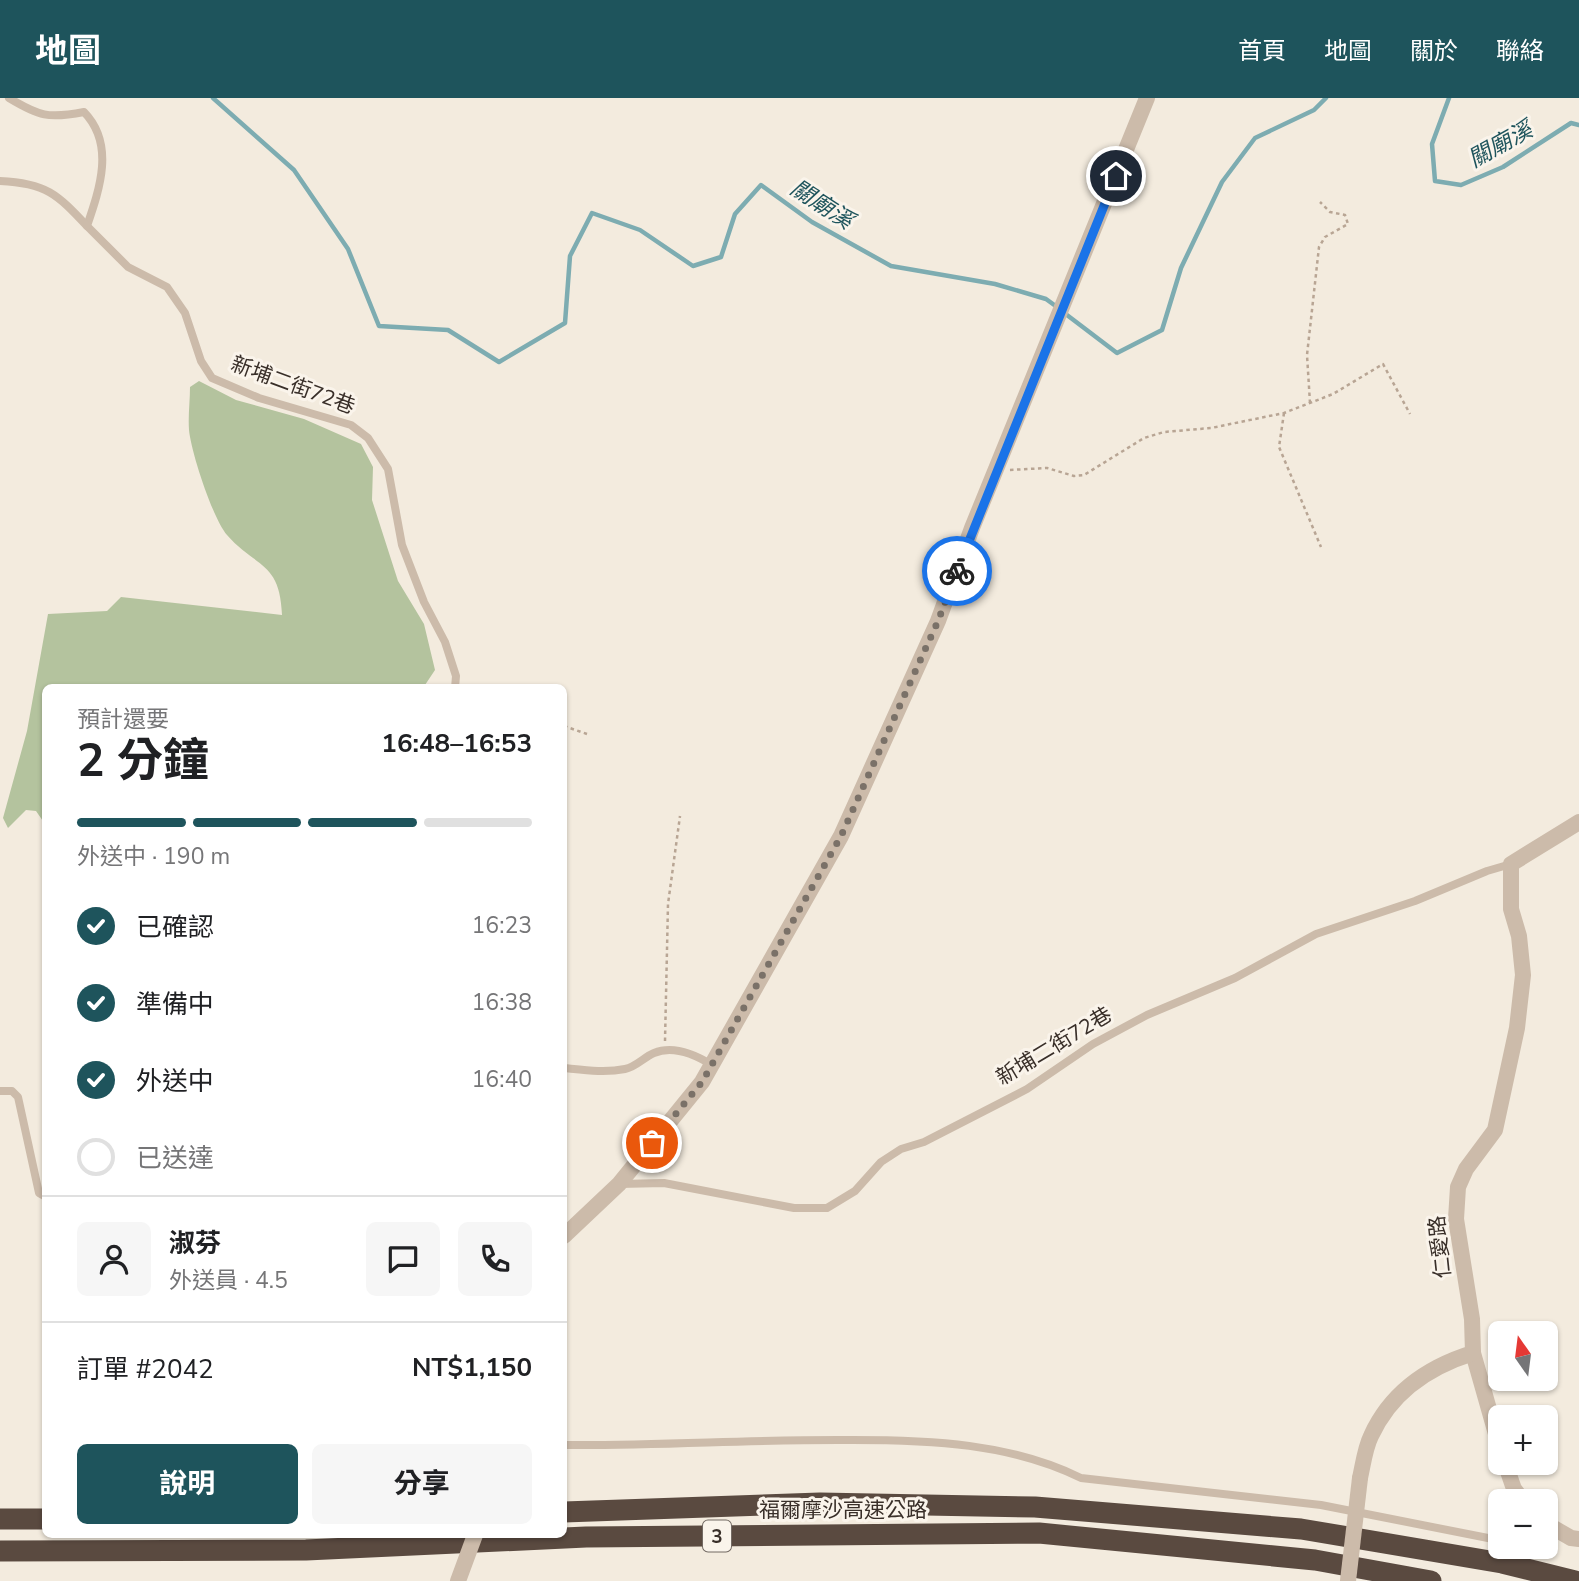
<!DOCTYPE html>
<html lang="zh-TW">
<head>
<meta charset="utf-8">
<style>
  body { margin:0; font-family:"Nunito Sans","Noto Sans TC",sans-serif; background:#f6f6f6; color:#202124; height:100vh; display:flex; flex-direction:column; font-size:26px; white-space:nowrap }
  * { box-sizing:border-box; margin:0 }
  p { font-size:23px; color:#757577 }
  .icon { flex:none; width:38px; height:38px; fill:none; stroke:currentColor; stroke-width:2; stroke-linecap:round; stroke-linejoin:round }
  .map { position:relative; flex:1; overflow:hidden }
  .side { position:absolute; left:42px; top:586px; width:525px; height:854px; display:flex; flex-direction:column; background:#fff; border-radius:10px; box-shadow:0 2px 5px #0004 }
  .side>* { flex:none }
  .needle { width:46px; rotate:346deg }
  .buttons { position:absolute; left:1488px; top:1223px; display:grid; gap:14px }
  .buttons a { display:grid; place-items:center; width:70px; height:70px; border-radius:10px; background:#fff; box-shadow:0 2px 5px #0004; font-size:35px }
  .pin { position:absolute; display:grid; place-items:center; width:60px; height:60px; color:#fff; margin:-30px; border:4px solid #fff; border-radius:50%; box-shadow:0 2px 7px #0007 }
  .courier { position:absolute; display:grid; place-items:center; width:70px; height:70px; margin:-35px; border:5px solid #1a73e8; border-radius:50%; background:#fff; color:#222; box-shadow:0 2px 9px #0007 }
  .head em { font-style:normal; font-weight:700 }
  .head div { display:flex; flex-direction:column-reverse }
  .head { display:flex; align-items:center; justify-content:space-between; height:119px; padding:0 35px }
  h1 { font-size:46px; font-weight:700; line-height:52px }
  .bar { display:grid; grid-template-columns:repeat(4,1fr); gap:10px 7px; align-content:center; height:84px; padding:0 35px }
  .bar i { height:9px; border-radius:5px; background:#e0e0e0 }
  .bar .current { background:#1e545c }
  .bar p { grid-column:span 4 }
  .line { display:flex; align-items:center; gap:18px; padding:0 35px; border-top:2px solid #e0e0e0 }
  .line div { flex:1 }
  .round { display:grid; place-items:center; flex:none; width:74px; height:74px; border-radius:10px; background:#f6f6f6 }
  ol { padding:0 35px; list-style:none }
  li { display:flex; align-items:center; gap:21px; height:77px }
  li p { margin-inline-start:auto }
  li .icon { padding:7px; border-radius:50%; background:#1e545c; color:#fff; stroke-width:4 }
  li:last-child { color:#757577 }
  li i { width:38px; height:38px; border:4px solid #e0e0e0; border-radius:50% }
  .cta { display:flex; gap:14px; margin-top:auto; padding:14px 35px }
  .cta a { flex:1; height:80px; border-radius:10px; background:#1e545c; color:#fff; font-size:28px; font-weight:700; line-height:80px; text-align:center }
  .cta a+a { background:#f6f6f6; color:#202124 }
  header { display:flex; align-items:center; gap:42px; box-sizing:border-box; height:98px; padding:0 35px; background:#1e545c; color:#fff }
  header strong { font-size:33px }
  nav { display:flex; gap:38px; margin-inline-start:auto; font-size:24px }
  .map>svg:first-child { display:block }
  .green { fill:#b4c39e }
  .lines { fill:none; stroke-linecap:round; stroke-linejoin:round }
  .stream { stroke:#7dacb1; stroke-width:4.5 }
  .path { stroke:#b8a594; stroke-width:2.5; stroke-dasharray:3.5 3.5; stroke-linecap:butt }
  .service { stroke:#cba; stroke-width:8 }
  .minor { stroke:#cba; stroke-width:16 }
  .motorway { stroke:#5a4a40; stroke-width:21 }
  .minor-bridge { stroke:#cba; stroke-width:16 }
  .done { stroke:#7a7168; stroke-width:7; stroke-dasharray:0 12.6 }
  .route { stroke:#1a73e8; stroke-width:9 }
  .labels { text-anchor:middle; stroke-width:6; stroke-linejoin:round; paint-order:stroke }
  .shield { fill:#faf4eb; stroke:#736a63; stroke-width:2 }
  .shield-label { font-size:19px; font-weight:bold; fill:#392f29 }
  .street-label { font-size:21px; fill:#392f29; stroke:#faf4eb }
  .water-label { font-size:23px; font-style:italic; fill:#1e545c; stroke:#faf4eb }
</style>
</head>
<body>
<header>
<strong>地圖</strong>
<nav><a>首頁</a><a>地圖</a><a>關於</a><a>聯絡</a></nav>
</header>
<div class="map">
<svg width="1579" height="1483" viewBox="0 0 1579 1483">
  <rect width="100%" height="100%" fill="#f3ebde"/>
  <path class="green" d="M199,283L236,302L304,321L361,346L373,369L372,402L398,483L424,526L435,572L423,590H46L45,726L36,713L26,712L8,730L3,720L27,633L48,516L107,513L121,499L282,517C280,463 256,470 227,437C213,421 191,354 189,332C188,318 190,303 190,289Z"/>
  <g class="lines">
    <g class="stream">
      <path d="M213,0L294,72L348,151L379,228L448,232L499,264L565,225L570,158L592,115L640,132L693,168L721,159L735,116L761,87L812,124L891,168L995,186L1046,201L1057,209"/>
      <path d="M1449,0L1432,46L1435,83L1461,87L1503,69L1571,25L1579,27"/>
      <path d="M1063,214L1117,255L1162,232L1181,170L1222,84L1255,40L1314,12L1326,0"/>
    </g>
    <g class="path">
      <path d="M1310,305L1307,257L1319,149L1325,139L1348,126L1345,117L1330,114L1320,104"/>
      <path d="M1284,315L1279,349L1321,449"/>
      <path d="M1010,372L1047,370L1074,378L1084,377L1144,340L1164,334L1211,330L1284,315L1333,296L1383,266L1410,316"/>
      <path d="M564,628L587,636"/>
      <path d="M665,943L668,806L680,718"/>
    </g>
    <g class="service">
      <path d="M9,0C39,18 48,21 84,14C115,46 100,90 87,128L128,169L167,189L185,215L201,263L212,280L259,300L351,327L368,340L388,371L402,447L424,504L445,544L456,578L455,590"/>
      <path d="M0,83C46,85 57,96 87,128"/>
      <path d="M564,970C584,972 605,975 625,971C636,969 644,959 654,955C673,947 696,957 712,967"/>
      <path d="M0,993H12L18,999L39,1095L46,1099"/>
      <path d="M619,1086L664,1085L794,1110H827L855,1093L881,1064L901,1051L924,1044L1027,991L1093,946L1147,917L1235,880L1316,836L1415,803L1487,773L1511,766"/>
      <path d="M564,1347C660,1348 756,1341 852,1342C930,1342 1010,1345 1081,1380L1321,1407L1493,1441"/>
    </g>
    <g class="minor">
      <path d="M564,1138L619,1086L702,984L841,738L938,523L972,430L1147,0"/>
      <path d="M1473,1255L1500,1350"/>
      <path d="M1505,1365L1514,1391L1524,1404"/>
      <path d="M1360,1380C1363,1367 1365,1350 1371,1338C1391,1294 1428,1269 1473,1255L1472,1221L1456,1121L1458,1089L1466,1071L1495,1032L1517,930L1523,877L1519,838L1511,811V766L1579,724"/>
      <path d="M1545,1425L1571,1440L1579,1441"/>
    </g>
    <g class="motorway">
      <path d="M564,1414L820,1405L1035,1409L1301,1431L1502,1465L1575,1483"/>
      <path d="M0,1421H46"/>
      <path d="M0,1453L306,1452L586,1439L1039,1435L1315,1462L1431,1483"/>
    </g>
    <g class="minor-bridge">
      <path d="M458,1483L475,1437"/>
      <path d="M1348,1483L1360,1380"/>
    </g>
  </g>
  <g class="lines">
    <path class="done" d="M652,1045L702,984L841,738L938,523L957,473"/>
    <path class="route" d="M957,473L1116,78"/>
  </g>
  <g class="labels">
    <rect class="shield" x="703" y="1422.5" width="28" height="31" rx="5"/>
    <g class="shield-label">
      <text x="717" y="1445">3</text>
    </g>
    <g class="street-label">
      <text transform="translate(293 287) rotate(20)" y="7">新埔二街72巷</text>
      <text transform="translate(1054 948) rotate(-31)" y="7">新埔二街72巷</text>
      <text transform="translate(1440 1149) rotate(-96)" y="7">仁愛路</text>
      <text x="843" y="1419">福爾摩沙高速公路</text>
    </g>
    <g class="water-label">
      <text transform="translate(1500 46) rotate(-29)" y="8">關廟溪</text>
      <text transform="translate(822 106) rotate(33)" y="8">關廟溪</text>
    </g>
  </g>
</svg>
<div class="buttons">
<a><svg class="needle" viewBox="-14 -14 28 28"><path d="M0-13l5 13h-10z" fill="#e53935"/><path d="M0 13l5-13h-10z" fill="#757577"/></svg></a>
<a>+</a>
<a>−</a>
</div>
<div class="pin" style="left:652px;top:1045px;background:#ea580c"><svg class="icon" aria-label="bag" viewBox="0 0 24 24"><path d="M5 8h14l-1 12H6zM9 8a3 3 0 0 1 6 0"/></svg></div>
<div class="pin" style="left:1116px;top:78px;background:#1f2937"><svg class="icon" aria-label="home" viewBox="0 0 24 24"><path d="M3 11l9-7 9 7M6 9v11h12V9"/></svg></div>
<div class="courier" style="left:957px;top:473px"><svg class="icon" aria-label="bike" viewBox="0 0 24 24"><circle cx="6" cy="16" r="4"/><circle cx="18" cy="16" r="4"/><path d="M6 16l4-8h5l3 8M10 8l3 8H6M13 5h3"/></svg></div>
<section class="side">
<div class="head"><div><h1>2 分鐘</h1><p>預計還要</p></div><em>16:48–16:53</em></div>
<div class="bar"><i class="current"></i><i class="current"></i><i class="current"></i><i></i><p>外送中 · 190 m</p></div>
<ol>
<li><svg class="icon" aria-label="check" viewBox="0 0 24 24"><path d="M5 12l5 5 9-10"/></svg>已確認<p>16:23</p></li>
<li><svg class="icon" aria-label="check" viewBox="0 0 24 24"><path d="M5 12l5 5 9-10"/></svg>準備中<p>16:38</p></li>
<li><svg class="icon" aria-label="check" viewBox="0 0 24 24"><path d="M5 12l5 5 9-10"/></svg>外送中<p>16:40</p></li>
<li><i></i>已送達</li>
</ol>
<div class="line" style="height:126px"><a class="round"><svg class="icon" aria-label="person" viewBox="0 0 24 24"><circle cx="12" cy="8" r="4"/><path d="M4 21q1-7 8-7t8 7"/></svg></a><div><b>淑芬</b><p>外送員 · 4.5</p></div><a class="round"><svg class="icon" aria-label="chat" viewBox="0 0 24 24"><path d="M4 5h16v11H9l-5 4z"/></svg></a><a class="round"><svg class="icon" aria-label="phone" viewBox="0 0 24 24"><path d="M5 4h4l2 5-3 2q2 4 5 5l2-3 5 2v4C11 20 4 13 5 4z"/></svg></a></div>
<div class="line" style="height:91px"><div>訂單 #2042</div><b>NT$1,150</b></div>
<div class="cta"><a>說明</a><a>分享</a></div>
</section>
</div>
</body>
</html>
